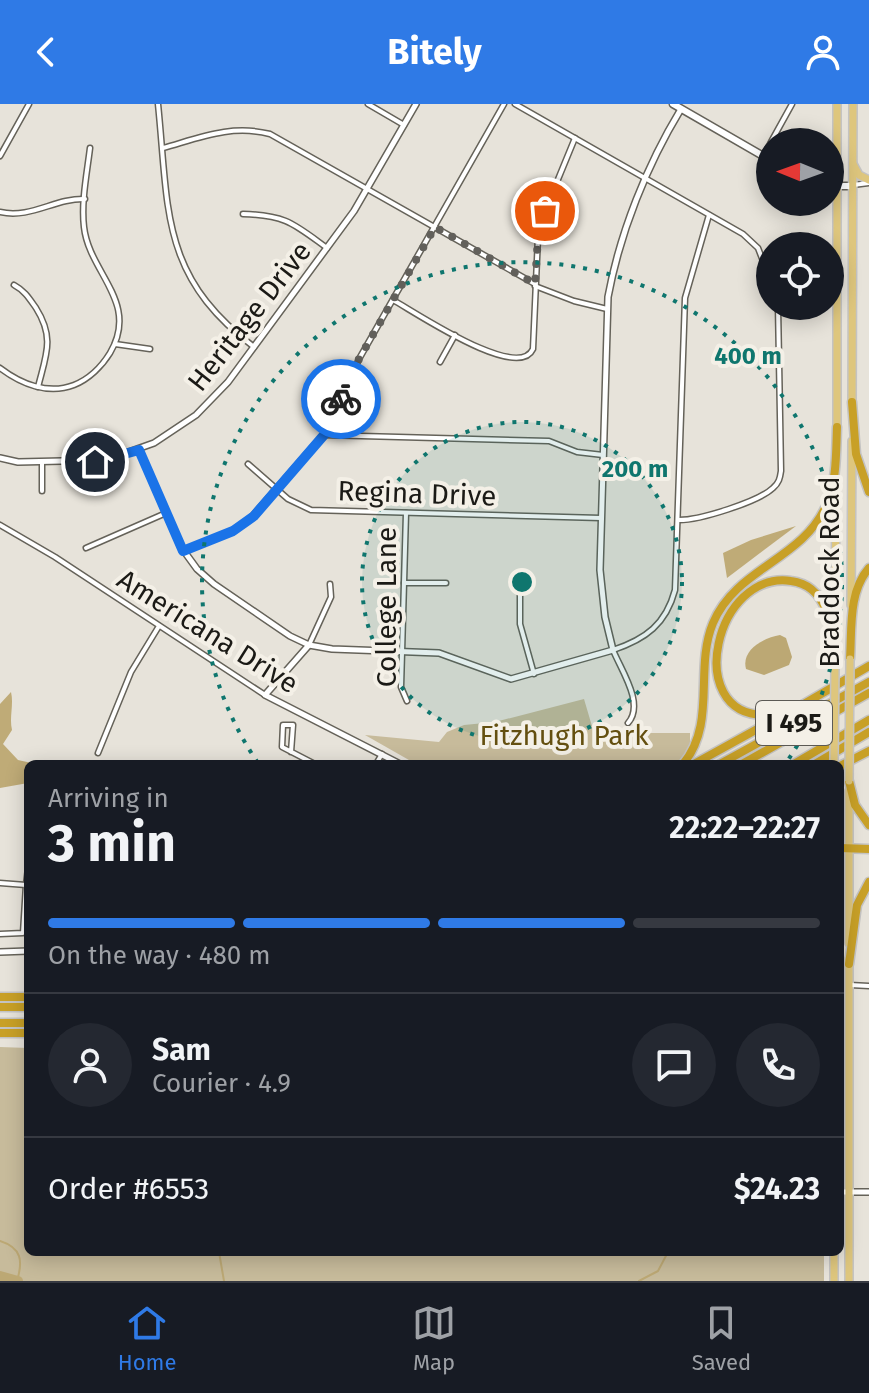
<!DOCTYPE html>
<html lang="en">
<head>
<meta charset="utf-8">
<style>
  body { margin:0; font-family:"Fira Sans",sans-serif; background:#242831; color:#f1f3f6; height:100vh; display:flex; flex-direction:column; font-size:30px; white-space:nowrap }
  * { box-sizing:border-box; margin:0 }
  p { font-size:26px; color:#9ea1a6 }
  .icon { flex:none; width:44px; height:44px; fill:none; stroke:currentColor; stroke-width:2; stroke-linecap:round; stroke-linejoin:round }
  .map { position:relative; flex:1; overflow:hidden }
  .details { position:absolute; left:24px; top:656px; width:820px; height:496px; display:flex; flex-direction:column; background:#171b24; border-radius:12px; box-shadow:0 4px 20px #0003 }
  .details>* { flex:none }
  .needle { width:52px; rotate:271deg }
  .buttons { position:absolute; left:756px; top:24px; display:grid; gap:16px }
  .buttons a { display:grid; place-items:center; width:88px; height:88px; border-radius:50%; background:#171b24; box-shadow:0 4px 20px #0003; font-size:40px }
  .pin { position:absolute; display:grid; place-items:center; width:68px; height:68px; color:#fff; margin:-34px; border:4px solid #fff; border-radius:50%; box-shadow:0 2px 8px #0007 }
  .courier { position:absolute; display:grid; place-items:center; width:80px; height:80px; margin:-40px; border:6px solid #1a73e8; border-radius:50%; background:#fff; color:#222; box-shadow:0 2px 10px #0007 }
  .summary em { font-style:normal; font-weight:700 }
  .summary div { display:flex; flex-direction:column-reverse }
  .summary { display:flex; align-items:center; justify-content:space-between; height:136px; padding:0 24px }
  h1 { font-size:52px; font-weight:700; line-height:60px }
  .bar { display:grid; grid-template-columns:repeat(4,1fr); gap:12px 8px; align-content:center; height:96px; padding:0 24px }
  .bar i { height:10px; border-radius:6px; background:#363941 }
  .bar .on { background:#2f7ae6 }
  .bar p { grid-column:span 4 }
  .line { display:flex; align-items:center; gap:20px; padding:0 24px; border-top:2px solid #363941 }
  .line div { flex:1 }
  .round { display:grid; place-items:center; flex:none; width:84px; height:84px; border-radius:42px; background:#242831 }
  header { display:flex; justify-content:space-between; align-items:center; height:104px; padding:0 24px; background:#2f7ae6; color:#fff; font-size:36px; font-weight:700 }
  .menu { display:flex; justify-content:space-around; align-items:center; height:112px; border-top:2px solid #363941; background:#171b24; font-size:22px; color:#9ea1a6 }
  .menu a { display:grid; justify-items:center; gap:4px }
  .menu .on { color:#2f7ae6 }
  .map>svg:first-child { display:block }
  .green { fill:#c7bb9b }
  .forest { fill:#bfab77 }
  .water { fill:#bca874 }
  .lines { fill:none; stroke-linecap:round; stroke-linejoin:round }
  .stream { stroke:#bca874; stroke-width:2 }
  .river { stroke:#bca874; stroke-width:10 }
  .minor-casing { stroke:#656259; stroke-width:7 }
  .tertiary-casing { stroke:#656259; stroke-width:8 }
  .secondary-casing { stroke:#656259; stroke-width:9 }
  .primary-casing { stroke:#c4c3c2; stroke-width:10 }
  .motorway-casing { stroke:#c4c3c2; stroke-width:11 }
  .minor { stroke:#fff; stroke-width:4 }
  .tertiary { stroke:#fff; stroke-width:5 }
  .secondary { stroke:#fff; stroke-width:6 }
  .primary { stroke:#dec67d; stroke-width:7 }
  .motorway { stroke:#c8a027; stroke-width:8 }
  .primary-bridge-casing { stroke:#c4c3c2; stroke-width:10; stroke-linecap:butt }
  .primary-bridge { stroke:#dec67d; stroke-width:7 }
  .done { stroke:#62605b; stroke-width:8; stroke-dasharray:0 14.4 }
  .route { stroke:#1a73e8; stroke-width:10 }
  .ring { fill:none; stroke:#0f766e; stroke-width:4; stroke-dasharray:4 8 }
  .labels { text-anchor:middle; stroke-width:8; stroke-linejoin:round; paint-order:stroke }
  .shield { fill:#f4f0e7; stroke:#5c5a55; stroke-width:2 }
  .shield-label { font-size:26px; font-weight:bold; fill:#1b1a16 }
  .street-label { font-size:28px; fill:#1b1a16; stroke:#f4f0e7 }
  .park-label { font-size:28px; fill:#644f10; stroke:#f4f0e7 }
  .centre { fill:#0f766e; stroke:#f4f0e7; stroke-width:4 }
  .ring-label { font-size:24px; text-anchor:middle; font-weight:bold; fill:#0f766e; stroke:#f4f0e7; stroke-width:8; stroke-linejoin:round; paint-order:stroke }
</style>
</head>
<body>
<header><svg class="icon" aria-label="back" viewBox="0 0 24 24"><path d="M15 5l-7 7 7 7"/></svg>Bitely<svg class="icon" aria-label="person" viewBox="0 0 24 24"><circle cx="12" cy="8" r="4"/><path d="M4 21q1-7 8-7t8 7"/></svg></header>
<div class="map">
<svg width="869" height="1177" viewBox="0 0 869 1177">
  <rect width="100%" height="100%" fill="#e7e3da"/>
  <g class="green">
    <path d="M584,595L594,629H690V643L677,660H416L365,631L439,638L447,628L464,621L495,618Z"/>
    <path d="M0,943L28,944V1148H824V1177H0Z"/>
  </g>
  <g class="forest">
    <path d="M796,422L727,474L723,449L751,436Z"/>
    <path d="M11,588C14,601 9,613 12,626L3,640L18,656L36,660H28V679L0,684V600Z"/>
  </g>
  <path class="water" d="M780,531L786,534L792,553L789,561L764,571L746,565C741,546 763,534 780,531Z"/>
  <g class="lines">
    <g class="stream">
      <path d="M0,1137C22,1144 23,1157 17,1177"/>
      <path d="M219,1148L224,1177"/>
      <path d="M639,1177L658,1167L668,1148"/>
    </g>
    <path class="river" d="M0,1172L18,1177"/>
    <defs>
      <g id="minor">
        <path d="M158,0C169,107 160,172 254,243"/>
        <path d="M368,0L404,21"/>
        <path d="M515,0L743,130L758,144L770,175"/>
        <path d="M771,38L792,0"/>
        <path d="M163,44C199,34 231,20 270,30L535,180"/>
        <path d="M0,52L29,0"/>
        <path d="M763,52L770,40"/>
        <path d="M853,81L869,79"/>
        <path d="M0,108C31,115 55,94 85,95"/>
        <path d="M243,110C286,111 294,120 327,144"/>
        <path d="M14,181C25,187 29,194 36,204C55,234 46,251 38,283"/>
        <path d="M535,182L574,197L607,205"/>
        <path d="M393,196C415,208 518,278 533,245L538,133L545,107L575,34"/>
        <path d="M115,240L150,245"/>
        <path d="M440,258L455,231"/>
        <path d="M0,264C21,280 48,291 74,281C89,275 102,262 110,249C140,198 89,169 84,123C81,98 87,69 90,44"/>
        <path d="M324,331L549,337L577,348L603,351"/>
        <path d="M42,358V387"/>
        <path d="M248,360L288,395L311,406L601,414"/>
        <path d="M406,409L401,583L407,597"/>
        <path d="M679,416C700,416 758,398 773,384C779,379 780,374 781,367L778,202"/>
        <path d="M0,421L55,453L265,591"/>
        <path d="M86,444L166,409"/>
        <path d="M183,447L233,427L247,418L329,324L359,255L504,0"/>
        <path d="M404,479H446"/>
        <path d="M520,486V520L534,570"/>
        <path d="M309,541L331,493L330,480"/>
        <path d="M628,619C645,600 621,566 613,546C646,535 666,520 675,486L685,194L709,111"/>
        <path d="M291,648L293,621H283L282,643L315,660"/>
        <path d="M98,649L131,568L159,522"/>
        <path d="M376,660L382,650"/>
        <path d="M0,779L26,781L28,764"/>
        <path d="M0,830L23,829L26,781"/>
        <path d="M850,881L869,882"/>
      </g>
      <g id="tertiary">
        <path d="M139,346L181,443L197,465L214,480L290,532L309,541L332,545L439,549L511,575L613,546L605,513L600,466L608,193C620,128 647,61 681,5"/>
        <path d="M0,354L18,358L106,356L154,339L196,311L228,278L354,107L416,0"/>
        <path d="M309,541L265,591L400,660"/>
        <path d="M0,848L28,847"/>
        <path d="M840,1088H869"/>
      </g>
      <g id="secondary">
        <path d="M673,0L770,56"/>
        <path d="M830,82H851"/>
      </g>
      <g id="primary">
        <path d="M837,0V326"/>
        <path d="M853,60L859,71L869,76"/>
        <path d="M852,301L853,0"/>
        <path d="M851,501L852,337"/>
        <path d="M835,534L836,378"/>
        <path d="M849,839V687"/>
        <path d="M849,855V1177"/>
        <path d="M834,1148V1177"/>
      </g>
      <g id="motorway">
        <path d="M852,298L856,350L869,388"/>
        <path d="M850,555C852,525 848,488 869,464"/>
        <path d="M800,602C789,606 777,611 764,611C683,610 715,466 791,477C832,482 832,532 835,563"/>
        <path d="M797,604L869,562"/>
        <path d="M683,660C717,619 694,565 713,519C736,464 802,456 826,402C837,377 836,349 837,323"/>
        <path d="M694,660L781,612"/>
        <path d="M720,660L869,578"/>
        <path d="M742,660L869,589"/>
        <path d="M794,660L869,616"/>
        <path d="M815,660L869,628"/>
        <path d="M840,662L869,647"/>
        <path d="M849,677L855,701L869,721"/>
        <path d="M840,744L869,745"/>
        <path d="M849,860L857,801L869,778"/>
        <path d="M0,893H28"/>
        <path d="M0,903H28"/>
        <path d="M0,919H28"/>
        <path d="M0,929H28"/>
      </g>
    </defs>
    <use href="#minor" class="minor-casing"/>
    <use href="#tertiary" class="tertiary-casing"/>
    <use href="#secondary" class="secondary-casing"/>
    <use href="#primary" class="primary-casing"/>
    <use href="#motorway" class="motorway-casing"/>
    <use href="#minor" class="minor"/>
    <use href="#tertiary" class="tertiary"/>
    <use href="#secondary" class="secondary"/>
    <use href="#primary" class="primary"/>
    <use href="#motorway" class="motorway"/>
    <defs>
      <g id="primary-bridge">
        <path d="M834,660L835,563"/>
        <path d="M849,677L850,555"/>
      </g>
    </defs>
    <use href="#primary-bridge" class="primary-bridge-casing"/>
    <use href="#primary-bridge" class="primary-bridge"/>
  </g>
  <g class="lines">
    <path class="done" d="M341,295L359,255L435,123L535,180L538,133L545,107"/>
    <path class="route" d="M95,358L139,346L183,447L233,427L254,412L324,331L341,295"/>
  </g>
  <circle cx="522" cy="478" r="160" fill="#0f766e" fill-opacity=".12"/>
  <g class="ring">
    <circle cx="522" cy="478" r="160"/>
    <path d="M258 659A320 320 0 1 1 786 659"/>
  </g>
  <g class="labels">
    <rect class="shield" x="756" y="597" width="76" height="44" rx="6"/>
    <g class="shield-label">
      <text x="794" y="628">I 495</text>
    </g>
    <g class="street-label">
      <text transform="translate(249 212) rotate(-52)" y="10">Heritage Drive</text>
      <text transform="translate(417 389) rotate(2)" y="10">Regina Drive</text>
      <text transform="translate(829 468) rotate(-90)" y="10">Braddock Road</text>
      <text transform="translate(386 503) rotate(-90)" y="10">College Lane</text>
      <text transform="translate(208 527) rotate(32)" y="10">Americana Drive</text>
    </g>
    <g class="park-label">
      <text x="564" y="641">Fitzhugh Park</text>
    </g>
  </g>
  <circle cx="522" cy="478" r="12" class="centre"/>
  <g class="ring-label">
    <text x="748" y="260">400 m</text>
    <text x="635" y="373">200 m</text>
  </g>
</svg>
<div class="buttons">
<a><svg class="needle" viewBox="-14 -14 28 28"><path d="M0-13l5 13h-10z" fill="#e53935"/><path d="M0 13l5-13h-10z" fill="#9ea1a6"/></svg></a>
<a><svg class="icon" aria-label="locate" viewBox="0 0 24 24"><circle cx="12" cy="12" r="6"/><path d="M12 2v4M12 18v4M2 12h4M18 12h4"/></svg></a>
</div>
<div class="pin" style="left:545px;top:107px;background:#ea580c"><svg class="icon" aria-label="bag" viewBox="0 0 24 24"><path d="M5 8h14l-1 12H6zM9 8a3 3 0 0 1 6 0"/></svg></div>
<div class="pin" style="left:95px;top:358px;background:#1f2937"><svg class="icon" aria-label="home" viewBox="0 0 24 24"><path d="M3 11l9-7 9 7M6 9v11h12V9"/></svg></div>
<div class="courier" style="left:341px;top:295px"><svg class="icon" aria-label="bike" viewBox="0 0 24 24"><circle cx="6" cy="16" r="4"/><circle cx="18" cy="16" r="4"/><path d="M6 16l4-8h5l3 8M10 8l3 8H6M13 5h3"/></svg></div>
<section class="details">
<div class="summary"><div><h1>3 min</h1><p>Arriving in</p></div><em>22:22–22:27</em></div>
<div class="bar"><i class="on"></i><i class="on"></i><i class="on"></i><i></i><p>On the way · 480 m</p></div>
<div class="line" style="height:144px"><a class="round"><svg class="icon" aria-label="person" viewBox="0 0 24 24"><circle cx="12" cy="8" r="4"/><path d="M4 21q1-7 8-7t8 7"/></svg></a><div><b>Sam</b><p>Courier · 4.9</p></div><a class="round"><svg class="icon" aria-label="chat" viewBox="0 0 24 24"><path d="M4 5h16v11H9l-5 4z"/></svg></a><a class="round"><svg class="icon" aria-label="phone" viewBox="0 0 24 24"><path d="M5 4h4l2 5-3 2q2 4 5 5l2-3 5 2v4C11 20 4 13 5 4z"/></svg></a></div>
<div class="line" style="height:104px"><div>Order #6553</div><b>$24.23</b></div>
</section>
</div>
<nav class="menu">
<a class="on"><svg class="icon" aria-label="home" viewBox="0 0 24 24"><path d="M3 11l9-7 9 7M6 9v11h12V9"/></svg>Home</a>
<a><svg class="icon" aria-label="map" viewBox="0 0 24 24"><path d="M3 6l6-2 6 2 6-2v14l-6 2-6-2-6 2zM9 4v14M15 6v14"/></svg>Map</a>
<a><svg class="icon" aria-label="saved" viewBox="0 0 24 24"><path d="M7 4h10v16l-5-4-5 4z"/></svg>Saved</a>
</nav>
</body>
</html>
